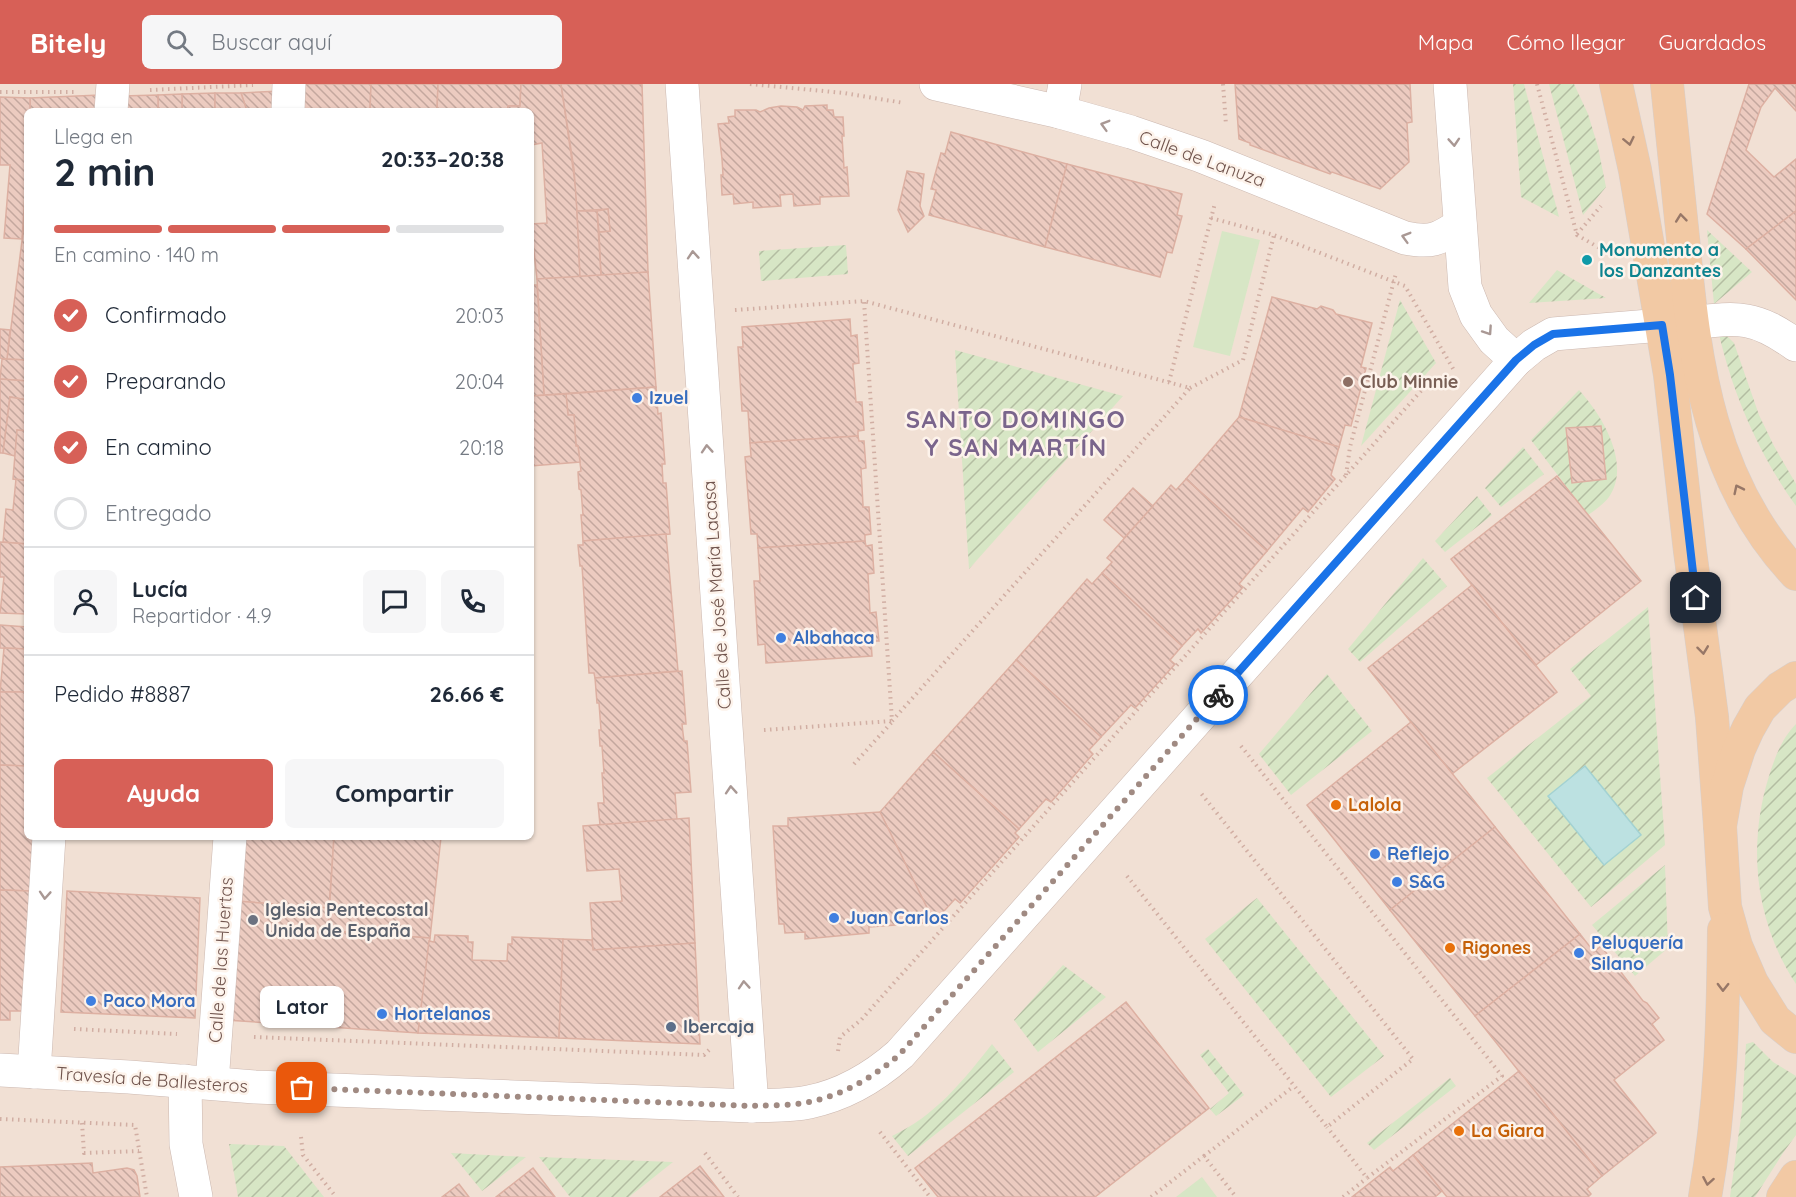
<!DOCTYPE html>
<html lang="es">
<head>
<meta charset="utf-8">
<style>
  body { margin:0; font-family:Quicksand,sans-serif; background:#f6f6f7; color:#1f2937; height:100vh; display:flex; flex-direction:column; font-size:22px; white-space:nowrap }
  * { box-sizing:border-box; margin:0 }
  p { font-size:20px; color:#747a83 }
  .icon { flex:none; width:33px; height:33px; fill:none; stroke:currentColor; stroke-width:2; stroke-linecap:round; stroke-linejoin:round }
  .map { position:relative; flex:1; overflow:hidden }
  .sheet { position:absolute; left:24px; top:24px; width:510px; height:732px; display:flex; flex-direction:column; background:#fff; border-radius:9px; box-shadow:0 2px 4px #0004 }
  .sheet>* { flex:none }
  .pin { position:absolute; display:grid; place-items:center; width:51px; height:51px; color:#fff; margin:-26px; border-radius:12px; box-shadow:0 3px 9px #0006 }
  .courier { position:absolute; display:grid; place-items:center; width:60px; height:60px; margin:-30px; border:4px solid #1a73e8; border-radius:50%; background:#fff; color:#222; box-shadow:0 2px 8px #0007 }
  .bubble { position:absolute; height:42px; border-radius:9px; background:#fff; box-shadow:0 2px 4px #0004; font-size:20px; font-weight:800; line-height:42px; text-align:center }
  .overview em { font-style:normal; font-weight:800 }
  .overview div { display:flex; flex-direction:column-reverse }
  .overview { display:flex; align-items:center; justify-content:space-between; height:102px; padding:0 30px }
  h1 { font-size:39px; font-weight:800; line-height:45px }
  .bar { display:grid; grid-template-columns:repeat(4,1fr); gap:9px 6px; align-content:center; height:72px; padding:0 30px }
  .bar i { height:8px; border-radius:4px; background:#e0e1e3 }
  .bar .active { background:#d76057 }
  .bar p { grid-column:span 4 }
  .line { display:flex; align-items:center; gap:15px; padding:0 30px; border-top:2px solid #e0e1e3 }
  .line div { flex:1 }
  .round { display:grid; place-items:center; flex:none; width:63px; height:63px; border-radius:9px; background:#f6f6f7 }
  ol { padding:0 30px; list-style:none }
  li { display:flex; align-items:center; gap:18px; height:66px }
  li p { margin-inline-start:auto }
  li .icon { padding:6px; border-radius:50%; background:#d76057; color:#fff; stroke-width:4 }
  li:last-child { color:#747a83 }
  li i { width:33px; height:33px; border:3px solid #e0e1e3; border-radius:50% }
  .button { display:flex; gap:12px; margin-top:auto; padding:12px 30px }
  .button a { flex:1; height:69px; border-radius:9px; background:#d76057; color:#fff; font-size:24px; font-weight:800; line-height:69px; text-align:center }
  .button a+a { background:#f6f6f7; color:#1f2937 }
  header { display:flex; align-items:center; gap:36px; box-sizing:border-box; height:84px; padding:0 30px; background:#d76057; color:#fff }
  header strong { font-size:28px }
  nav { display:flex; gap:33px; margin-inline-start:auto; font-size:21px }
  .search { width:420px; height:54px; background:#f6f6f7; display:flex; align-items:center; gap:15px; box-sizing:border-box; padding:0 21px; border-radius:9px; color:#747a83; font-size:22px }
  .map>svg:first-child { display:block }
  .residential { fill:#f1e0d4; fill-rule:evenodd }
  .park { fill:#d7e6c5 }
  .garden { fill:url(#garden-furrows) }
  .water { fill:#bce1e1; stroke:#a3d2d2; stroke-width:1.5 }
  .building { fill:url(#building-back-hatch); stroke:#ddb0a2; stroke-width:1.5 }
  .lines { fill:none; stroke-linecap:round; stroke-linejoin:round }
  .street-casing { stroke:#ccb8b0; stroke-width:34 }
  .primary-casing { stroke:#d7cfcd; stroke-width:34 }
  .path { stroke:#d1aea3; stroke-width:4; stroke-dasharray:1.5 4.5; stroke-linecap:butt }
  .street { stroke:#fff; stroke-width:33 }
  .primary { stroke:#f2c9a4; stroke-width:33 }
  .oneway { stroke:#a99894 }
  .oneway2 { stroke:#977767 }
  .done { stroke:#a08a82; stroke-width:6; stroke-dasharray:0 10.8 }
  .route { stroke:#1a73e8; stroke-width:8 }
  .culture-dot { fill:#0f9aa8; stroke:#fdf3eb; stroke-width:2 }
  .education-dot { fill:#8d6e63; stroke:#fdf3eb; stroke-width:2 }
  .shop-dot { fill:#3f7fe0; stroke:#fdf3eb; stroke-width:2 }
  .food-dot { fill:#e8710a; stroke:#fdf3eb; stroke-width:2 }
  .worship-dot { fill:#6b7280; stroke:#fdf3eb; stroke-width:2 }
  .service-dot { fill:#5c6f8a; stroke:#fdf3eb; stroke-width:2 }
  .labels { text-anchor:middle; stroke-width:5; stroke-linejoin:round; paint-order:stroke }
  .street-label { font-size:18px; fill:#70544d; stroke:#fdf3eb }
  .culture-label { font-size:18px; font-weight:bold; fill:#0d838f; stroke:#fdf3eb; text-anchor:start }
  .education-label { font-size:18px; font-weight:bold; fill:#785e54; stroke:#fdf3eb; text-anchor:start }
  .shop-label { font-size:18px; font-weight:bold; fill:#366cbe; stroke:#fdf3eb; text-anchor:start }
  .food-label { font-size:18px; font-weight:bold; fill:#c56008; stroke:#fdf3eb; text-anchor:start }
  .worship-label { font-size:18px; font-weight:bold; fill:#5b616d; stroke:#fdf3eb; text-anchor:start }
  .service-label { font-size:18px; font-weight:bold; fill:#4e5e75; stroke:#fdf3eb; text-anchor:start }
  .district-label { font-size:24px; font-weight:bold; letter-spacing:1.5px; fill:#7a658c; stroke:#fdf3eb }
</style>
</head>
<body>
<header>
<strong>Bitely</strong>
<div class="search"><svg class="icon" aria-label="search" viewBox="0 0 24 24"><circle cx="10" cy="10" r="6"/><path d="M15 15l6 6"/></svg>Buscar aquí</div>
<nav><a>Mapa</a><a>Cómo llegar</a><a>Guardados</a></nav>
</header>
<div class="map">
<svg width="1796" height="1113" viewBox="0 0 1796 1113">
  <defs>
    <pattern id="garden-furrows" width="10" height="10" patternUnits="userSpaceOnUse" patternTransform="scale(1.5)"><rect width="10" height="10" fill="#d7e6c5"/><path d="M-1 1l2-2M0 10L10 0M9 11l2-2" fill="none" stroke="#b3bda2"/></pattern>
    <pattern id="building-back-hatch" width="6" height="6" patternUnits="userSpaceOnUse" patternTransform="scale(1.5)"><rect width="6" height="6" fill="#eccbc0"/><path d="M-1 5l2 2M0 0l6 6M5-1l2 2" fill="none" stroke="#c4a79e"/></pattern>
  </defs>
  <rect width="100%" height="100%" fill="#faefe5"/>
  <path class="residential" d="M0,0H1796V1113H0ZM27,27H531V753H27Z"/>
  <g class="park">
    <path d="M1222,147L1260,156L1230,272L1193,263Z"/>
    <path d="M1202,1093L1217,1113H1176Z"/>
  </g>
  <g class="garden">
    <path d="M1513,0H1524L1559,133L1521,113Z"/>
    <path d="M1549,0H1574L1588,30L1598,63L1606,103L1583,131Z"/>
    <path d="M1707,146L1752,188L1714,220Z"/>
    <path d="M846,161L848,190L761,197L759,167Z"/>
    <path d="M1557,186L1606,214L1529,219Z"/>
    <path d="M1400,216L1436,279L1361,362Z"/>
    <path d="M1719,250L1726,251L1734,259L1759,331L1774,362L1796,400V422C1760,372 1733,311 1719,250Z"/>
    <path d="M955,266L1123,312L969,485Z"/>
    <path d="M1579,306C1601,330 1632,379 1609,413C1604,420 1595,426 1588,431L1531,356Z"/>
    <path d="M1523,363L1544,390L1501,423L1485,404Z"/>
    <path d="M1477,412L1492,431L1445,468L1435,457Z"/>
    <path d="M1423,474L1447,502L1360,578L1348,565Z"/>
    <path d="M1648,523L1665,761L1591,823L1487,694L1591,612L1570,585Z"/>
    <path d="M1327,590L1372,647L1291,711L1259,670Z"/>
    <path d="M1796,640V900C1755,838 1747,762 1769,692C1775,673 1782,654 1796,640Z"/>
    <path d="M1665,781L1668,864L1635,892L1592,841Z"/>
    <path d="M1257,814L1384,972L1331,1013L1205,855Z"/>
    <path d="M1063,881L1106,913L1038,968L1014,936Z"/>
    <path d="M1753,958L1773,978L1796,992V1051L1783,1069L1755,1113H1730L1742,1026L1746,960Z"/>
    <path d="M992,960L1014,988L908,1072L892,1052C935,1032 963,997 992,960Z"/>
    <path d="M1208,965L1244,1011L1216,1032L1210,1025L1229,1009L1200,971Z"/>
    <path d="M1450,994L1456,1002L1374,1066L1367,1059Z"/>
    <path d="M229,1060L284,1062L324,1113H238Z"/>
    <path d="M451,1069L526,1073L482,1107Z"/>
    <path d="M539,1073L673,1078L629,1113H570Z"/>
  </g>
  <path class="water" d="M1585,682L1641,751L1604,781L1548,712Z"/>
  <g class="building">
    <path d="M298,0H371L370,27H296Z"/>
    <path d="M371,0H438L437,27H370Z"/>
    <path d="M438,0H521L520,22H508V27H437Z"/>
    <path d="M521,0H561L576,106L580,193L537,195L531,140L547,139L542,59L531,61V27H508V22H520Z"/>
    <path d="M561,0H642L648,188L601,192L599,148L610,147L608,125L577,127L574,85Z"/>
    <path d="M1235,0H1410L1412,38L1407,39L1409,78L1380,105L1332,88L1330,90L1250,61V59L1239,55Z"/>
    <path d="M1749,0H1796V27L1775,4L1761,23L1746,66L1774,93L1796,75V127L1746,165L1707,130Z"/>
    <path d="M280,7L279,27H247L241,9Z"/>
    <path d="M215,9V27H182V10Z"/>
    <path d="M215,9H241L247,27H215Z"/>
    <path d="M182,10V27H158V11Z"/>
    <path d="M100,11V27H30V14Z"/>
    <path d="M158,11V27H121L122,12Z"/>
    <path d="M0,13L30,14V27H27V82L22,155L4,154L10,81H0Z"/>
    <path d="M827,21V26H833L834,33H843L844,52H842L844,84L847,83L849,112L820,113V120L794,122L793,110L780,111L781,122L753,124V118L734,120L733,110L722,111L721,91H723L722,75L718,40L729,39L728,33L735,32V26H756L760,28L769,24L781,22L797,23L803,26L805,22Z"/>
    <path d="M951,48L1067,80L1045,163L929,131L936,106L931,105L941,69L945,70Z"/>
    <path d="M1067,80L1182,110L1177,131L1182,132L1172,169L1167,168L1160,193L1045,163Z"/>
    <path d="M26,82H27V276L7,275L25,133Z"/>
    <path d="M907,87L924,90L920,122L924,132L908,148L898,126Z"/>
    <path d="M608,125L610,147L599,148L597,127Z"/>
    <path d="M577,127H597L601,192L580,193Z"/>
    <path d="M1796,127V216L1746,165Z"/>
    <path d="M648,188L656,303L544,311L537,195Z"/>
    <path d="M531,201H537L544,311L531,312Z"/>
    <path d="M1272,213L1317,225L1321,222L1333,226L1336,230L1372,239L1361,283L1366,284L1351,342L1345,341L1339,363L1239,333Z"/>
    <path d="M850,235L851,252L857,251L859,279L853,280V282L856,318H862L864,346L858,347V352L750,359L748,327H742L738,263H743L742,243Z"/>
    <path d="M0,245L10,246L7,275L0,274Z"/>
    <path d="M2,275L27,276V297L0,295Z"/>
    <path d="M0,295L27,297V316L10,313L3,369H0Z"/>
    <path d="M656,303L658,330L661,329L665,380H662L663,399H666L670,450L583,457L581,431H583L581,406L579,405L578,388L581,387L578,362H576L574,331H568L566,310Z"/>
    <path d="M566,310L568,331H574L576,362H578L580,378L531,382V312Z"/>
    <path d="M10,313L27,316V347L17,346L15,372L3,369Z"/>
    <path d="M1239,333L1339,363L1331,391L1335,395L1308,428L1303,424L1267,467L1186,395Z"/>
    <path d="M1601,342L1606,395L1572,399L1566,344Z"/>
    <path d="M17,346L27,347V397L13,395Z"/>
    <path d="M858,352L859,357H864L866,384L861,385L863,421V423H869L871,450L865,451V457L758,464L757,450H751L745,373L751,372L750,359Z"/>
    <path d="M1557,392L1641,497L1536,581L1451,475Z"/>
    <path d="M16,395L27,397V460L3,458L6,425L13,426Z"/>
    <path d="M1186,395L1267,467L1239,500L1243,503L1201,549L1198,545L1182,562L1102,489L1112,478L1107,474L1171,401L1176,406Z"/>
    <path d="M1133,404L1153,422L1124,454L1104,436Z"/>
    <path d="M666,450L678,587L595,594L594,589H589L582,482H580L578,461H583V457Z"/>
    <path d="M865,457L866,462L872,461L874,489L868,490L870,529L876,528L879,557H871L872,572L766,579L765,560L758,561L754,497H760L758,464Z"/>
    <path d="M0,458L27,460V530L0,529L4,493H0Z"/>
    <path d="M1102,489L1182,562L1170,576L1175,580L1135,624L1131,621L1101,653L1016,576L1087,495L1092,500Z"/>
    <path d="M1472,501L1557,608L1452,690L1368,584Z"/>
    <path d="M0,541L27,543V565L0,564Z"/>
    <path d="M4,564L27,565V608H0Z"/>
    <path d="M1016,576L1101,653L1089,666L1093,670L1051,718L1046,715L1019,745L933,668Z"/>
    <path d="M682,587L686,640H682L683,649L684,657H687L691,708L675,709L677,736L600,741L598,719H604L602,689H604L602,662H600L599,646H601L599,619H597L595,594Z"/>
    <path d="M0,608H27V682L0,681Z"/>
    <path d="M1411,638L1495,743L1390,826L1307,721Z"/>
    <path d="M933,668L1019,745L1015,749L1019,753L960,819L955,815L934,838L880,728Z"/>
    <path d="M0,681L27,682V753H34L31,807L0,806Z"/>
    <path d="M880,728L934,838L869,843V849L805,855V848L785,849L784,840H779L773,742H788V734Z"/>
    <path d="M689,734L695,859L593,866L590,819L622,817L619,785L587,787L583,742Z"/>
    <path d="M1495,743L1580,850L1475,932L1390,826Z"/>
    <path d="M240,753H334L329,824L235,817Z"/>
    <path d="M334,753H441L430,854L328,847Z"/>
    <path d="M0,806L31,807L23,927H10V936H0Z"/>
    <path d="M67,807L200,814L195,934L61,928Z"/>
    <path d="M235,817L329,824L328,847L430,854L418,949L226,936Z"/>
    <path d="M1580,850L1594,868L1601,862L1643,917L1647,919L1659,934L1652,940L1664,956L1614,996L1656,1049L1602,1092L1475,932Z"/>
    <path d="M435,851L468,852V858H473L472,876L507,877L508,860H512V853L563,855L559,954L418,949L429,857L434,858Z"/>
    <path d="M563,855L592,856L593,866L695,859L700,960L559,954Z"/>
    <path d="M1126,918L1209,1024L1095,1113H938L915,1084Z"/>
    <path d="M1519,987L1602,1092L1587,1105L1591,1110L1588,1113H1447L1413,1071Z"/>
    <path d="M1413,1071L1442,1107L1435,1113H1352L1390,1083L1393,1087Z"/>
    <path d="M92,1079L93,1089L127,1084L134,1086L137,1092L140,1113H0V1083Z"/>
    <path d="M700,1082L724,1113H660Z"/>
    <path d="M533,1084L555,1113H496Z"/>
    <path d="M459,1100L469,1113H442Z"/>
  </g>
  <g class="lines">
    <defs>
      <g id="street">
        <path d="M682,0L752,1022"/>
        <path d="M936,0L1060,28L1131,48L1201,72L1405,154C1431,159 1438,156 1460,141"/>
        <path d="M1450,0L1465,203L1476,231L1494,256L1516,276"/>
        <path d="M111,27L113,0"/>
        <path d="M288,27L289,0"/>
        <path d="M1060,28L1065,0"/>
        <path d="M1692,239C1740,233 1755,232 1796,261"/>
        <path d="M0,986L129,993L255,1003L752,1022C770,1021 790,1022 809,1018C843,1011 874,993 900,970L1516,276L1534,261L1553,250L1662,241"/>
        <path d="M34,988L49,753"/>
        <path d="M185,997L186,1060L196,1113"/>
        <path d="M212,999L230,753"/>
      </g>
      <g id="primary">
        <path d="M1616,0L1635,86L1670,291L1690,467L1712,633L1720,742"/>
        <path d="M1667,0C1673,55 1678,109 1684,164C1695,282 1711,400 1796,490"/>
        <path d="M1796,594L1780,604L1760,624L1748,645L1739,665L1727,702L1720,742L1725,823L1736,862L1752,899L1775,936L1796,953"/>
        <path d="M1705,1113C1721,1023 1723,938 1724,846"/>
        <path d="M1783,1113L1796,1093"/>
      </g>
    </defs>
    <use href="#street" class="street-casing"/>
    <use href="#primary" class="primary-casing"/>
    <g class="path">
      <path d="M750,0L844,9L904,19"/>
      <path d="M1223,0L1226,41"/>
      <path d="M1537,0L1577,151L1610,170"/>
      <path d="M150,6L253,1"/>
      <path d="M0,8H76"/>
      <path d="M1211,134L1274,151L1405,202L1455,288"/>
      <path d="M1577,150L1601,122"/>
      <path d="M735,226L864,217L1190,304L892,637L864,217"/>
      <path d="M1169,298L1215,119"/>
      <path d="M1190,304L1243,276L1274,151"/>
      <path d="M1346,391L1350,363L1396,189"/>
      <path d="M764,646L892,637"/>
      <path d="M1241,662L1502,992L1367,1094L1327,1043"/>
      <path d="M854,680L892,638"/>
      <path d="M1127,792L1327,1043L1413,975L1200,708"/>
      <path d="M74,945L177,950"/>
      <path d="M254,953L704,971L709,966"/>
      <path d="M838,967L840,953L861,936L1428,299L1442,302"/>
      <path d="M0,1035L135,1041L147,1113"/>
      <path d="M82,1039L84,1069L139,1067"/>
      <path d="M880,1048L930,1113"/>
      <path d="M301,1053L303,1071L336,1113"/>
      <path d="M705,1069L738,1113"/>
      <path d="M1204,1072L1294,1002"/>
      <path d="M1151,1113L1204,1072L1236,1113"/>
      <path d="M1343,1113L1367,1094"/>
    </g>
    <use href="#street" class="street"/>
    <use href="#primary" class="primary"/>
  </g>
  <defs><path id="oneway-chevron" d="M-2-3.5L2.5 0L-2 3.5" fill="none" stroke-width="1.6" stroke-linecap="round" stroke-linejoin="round" transform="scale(1.5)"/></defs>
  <g class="oneway">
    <use href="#oneway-chevron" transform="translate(1105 41) rotate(-164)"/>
    <use href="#oneway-chevron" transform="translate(1454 58) rotate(86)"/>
    <use href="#oneway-chevron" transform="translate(1406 153) rotate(-164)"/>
    <use href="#oneway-chevron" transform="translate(693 171) rotate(-94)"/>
    <use href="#oneway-chevron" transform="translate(1488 247) rotate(56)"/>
    <use href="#oneway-chevron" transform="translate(707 365) rotate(-94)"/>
    <use href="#oneway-chevron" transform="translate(731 706) rotate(-94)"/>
    <use href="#oneway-chevron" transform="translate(45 811) rotate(94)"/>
    <use href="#oneway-chevron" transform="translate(744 901) rotate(-94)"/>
  </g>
  <g class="oneway2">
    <use href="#oneway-chevron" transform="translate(1629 57) rotate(78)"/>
    <use href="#oneway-chevron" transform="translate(1681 134) rotate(-96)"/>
    <use href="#oneway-chevron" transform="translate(1738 405) rotate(-116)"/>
    <use href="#oneway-chevron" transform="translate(1703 566) rotate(83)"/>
    <use href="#oneway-chevron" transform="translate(1723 903) rotate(91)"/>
    <use href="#oneway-chevron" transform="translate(1708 1097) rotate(100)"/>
  </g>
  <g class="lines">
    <path class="done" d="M302,1004L752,1022C770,1021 791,1022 809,1018C843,1011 874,993 900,970L1218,611"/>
    <path class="route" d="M1218,611L1516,276L1534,261L1553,250L1662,241L1670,291L1696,514"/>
  </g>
  <circle class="culture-dot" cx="1587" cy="176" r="6"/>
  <circle class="education-dot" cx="1348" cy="298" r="6"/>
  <g class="shop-dot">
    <circle cx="637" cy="314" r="6"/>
    <circle cx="781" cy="554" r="6"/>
    <circle cx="1375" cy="770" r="6"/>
    <circle cx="1397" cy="798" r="6"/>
    <circle cx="834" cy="834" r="6"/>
    <circle cx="1579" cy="869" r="6"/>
    <circle cx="91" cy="917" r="6"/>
    <circle cx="382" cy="930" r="6"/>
  </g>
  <g class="food-dot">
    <circle cx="1336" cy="721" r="6"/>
    <circle cx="1450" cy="864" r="6"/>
    <circle cx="1459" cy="1047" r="6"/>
  </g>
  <circle class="worship-dot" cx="253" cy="836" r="6"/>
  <circle class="service-dot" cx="671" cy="943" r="6"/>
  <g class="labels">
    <g class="street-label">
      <text transform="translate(1202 75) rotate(20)" y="6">Calle de Lanuza</text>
      <text transform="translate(717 511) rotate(-94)" y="6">Calle de José María Lacasa</text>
      <text transform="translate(221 876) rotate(-86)" y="6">Calle de las Huertas</text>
      <text transform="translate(152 996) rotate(4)" y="6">Travesía de Ballesteros</text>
    </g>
    <g class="culture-label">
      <text x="1599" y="172">Monumento a<tspan x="1599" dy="21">los Danzantes</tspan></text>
    </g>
    <g class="education-label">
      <text x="1360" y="304">Club Minnie</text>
    </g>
    <g class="shop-label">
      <text x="649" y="320">Izuel</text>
      <text x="793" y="560">Albahaca</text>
      <text x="1387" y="776">Reflejo</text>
      <text x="1409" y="804">S&amp;G</text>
      <text x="846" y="840">Juan Carlos</text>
      <text x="1591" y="865">Peluquería<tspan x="1591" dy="21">Silano</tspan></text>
      <text x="103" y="923">Paco Mora</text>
      <text x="394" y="936">Hortelanos</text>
    </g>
    <g class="food-label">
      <text x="1348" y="727">Lalola</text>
      <text x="1462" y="870">Rigones</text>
      <text x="1471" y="1053">La Giara</text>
    </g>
    <g class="worship-label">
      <text x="265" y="832">Iglesia Pentecostal<tspan x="265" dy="21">Unida de España</tspan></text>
    </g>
    <g class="service-label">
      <text x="683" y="949">Ibercaja</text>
    </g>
    <g class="district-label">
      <text x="1016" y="344">SANTO DOMINGO<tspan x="1016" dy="28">Y SAN MARTÍN</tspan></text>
    </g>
  </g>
</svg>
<div class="pin" style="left:302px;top:1004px;background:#ea580c"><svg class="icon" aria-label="bag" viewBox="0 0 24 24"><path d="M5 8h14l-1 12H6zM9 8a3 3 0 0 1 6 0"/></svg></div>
<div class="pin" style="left:1696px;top:514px;background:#1f2937"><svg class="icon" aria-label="home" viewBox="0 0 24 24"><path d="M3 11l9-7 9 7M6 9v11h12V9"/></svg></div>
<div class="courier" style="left:1218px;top:611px"><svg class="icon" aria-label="bike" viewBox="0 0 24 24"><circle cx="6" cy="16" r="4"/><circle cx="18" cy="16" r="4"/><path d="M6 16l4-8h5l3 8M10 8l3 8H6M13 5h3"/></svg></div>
<div class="bubble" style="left:260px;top:902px;width:84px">Lator</div>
<section class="sheet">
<div class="overview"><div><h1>2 min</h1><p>Llega en</p></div><em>20:33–20:38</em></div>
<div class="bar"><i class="active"></i><i class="active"></i><i class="active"></i><i></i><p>En camino · 140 m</p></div>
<ol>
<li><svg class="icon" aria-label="check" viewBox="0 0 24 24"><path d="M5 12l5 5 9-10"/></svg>Confirmado<p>20:03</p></li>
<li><svg class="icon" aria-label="check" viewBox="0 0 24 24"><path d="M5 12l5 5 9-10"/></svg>Preparando<p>20:04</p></li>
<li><svg class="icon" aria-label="check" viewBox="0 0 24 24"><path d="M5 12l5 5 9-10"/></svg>En camino<p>20:18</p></li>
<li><i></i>Entregado</li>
</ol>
<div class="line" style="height:108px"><a class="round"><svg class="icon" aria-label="person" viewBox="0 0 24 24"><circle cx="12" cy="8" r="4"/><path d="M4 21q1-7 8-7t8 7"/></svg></a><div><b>Lucía</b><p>Repartidor · 4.9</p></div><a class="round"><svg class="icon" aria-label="chat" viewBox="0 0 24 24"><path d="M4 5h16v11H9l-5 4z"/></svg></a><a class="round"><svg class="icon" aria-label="phone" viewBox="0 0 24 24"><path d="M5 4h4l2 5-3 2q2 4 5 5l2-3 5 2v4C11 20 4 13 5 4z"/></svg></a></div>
<div class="line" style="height:78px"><div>Pedido #8887</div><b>26.66 €</b></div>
<div class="button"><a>Ayuda</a><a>Compartir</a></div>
</section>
</div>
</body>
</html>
